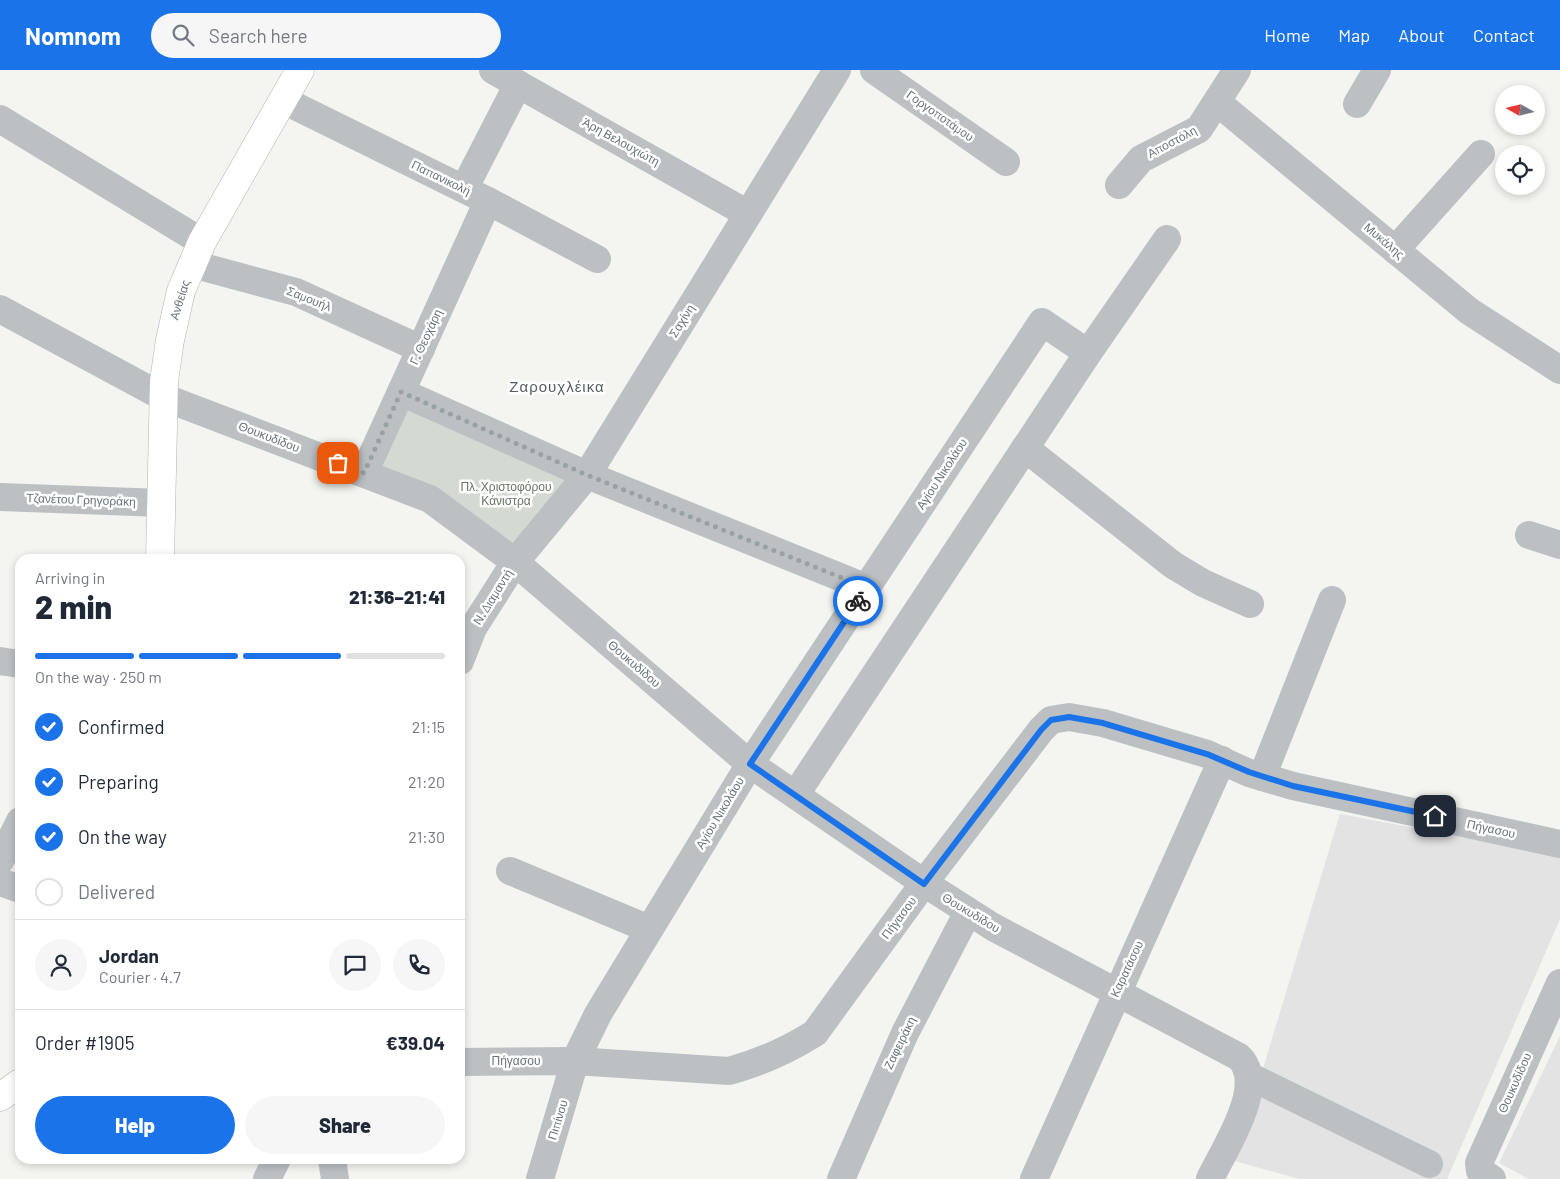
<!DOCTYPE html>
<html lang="en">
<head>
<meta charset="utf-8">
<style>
  body { margin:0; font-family:Barlow,sans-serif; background:#f6f6f7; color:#1f2937; height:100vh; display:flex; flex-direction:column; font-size:19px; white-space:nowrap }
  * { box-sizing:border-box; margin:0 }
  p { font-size:16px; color:#747a83 }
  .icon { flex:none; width:28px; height:28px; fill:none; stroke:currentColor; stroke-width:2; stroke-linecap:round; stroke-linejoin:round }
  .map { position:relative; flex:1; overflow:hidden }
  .drawer { position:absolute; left:15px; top:484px; width:450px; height:610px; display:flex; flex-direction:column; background:#fff; border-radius:15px; box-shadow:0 2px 8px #0003 }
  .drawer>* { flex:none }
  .needle { width:32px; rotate:278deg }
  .tools { position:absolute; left:1495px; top:15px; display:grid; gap:10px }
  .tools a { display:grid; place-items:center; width:50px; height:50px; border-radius:50%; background:#fff; box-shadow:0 2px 8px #0003; font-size:25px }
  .pin { position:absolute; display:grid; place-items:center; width:42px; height:42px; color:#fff; margin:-21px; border-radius:10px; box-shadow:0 2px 8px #0006 }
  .courier { position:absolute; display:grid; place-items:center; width:50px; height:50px; margin:-25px; border:4px solid #1a73e8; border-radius:50%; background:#fff; color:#222; box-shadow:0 1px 6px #0007 }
  .headline em { font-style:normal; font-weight:800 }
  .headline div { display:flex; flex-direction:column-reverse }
  .headline { display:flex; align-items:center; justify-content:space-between; height:85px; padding:0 20px }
  h1 { font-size:32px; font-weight:800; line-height:38px }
  .bar { display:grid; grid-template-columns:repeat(4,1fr); gap:8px 5px; align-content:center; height:60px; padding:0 20px }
  .bar i { height:6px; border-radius:4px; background:#e0e1e3 }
  .bar .selected { background:#1a73e8 }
  .bar p { grid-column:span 4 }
  .line { display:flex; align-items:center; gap:12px; padding:0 20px; border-top:1px solid #e0e1e3 }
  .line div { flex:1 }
  .round { display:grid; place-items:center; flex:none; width:52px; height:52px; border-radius:26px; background:#f6f6f7 }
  ol { padding:0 20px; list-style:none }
  li { display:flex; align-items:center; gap:15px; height:55px }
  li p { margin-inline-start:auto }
  li .icon { padding:5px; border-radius:50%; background:#1a73e8; color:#fff; stroke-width:4 }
  li:last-child { color:#747a83 }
  li i { width:28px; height:28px; border:2px solid #e0e1e3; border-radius:50% }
  .primary-button { display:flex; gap:10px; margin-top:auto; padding:10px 20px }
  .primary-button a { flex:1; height:58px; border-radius:30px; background:#1a73e8; color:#fff; font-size:20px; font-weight:800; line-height:58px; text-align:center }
  .primary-button a+a { background:#f6f6f7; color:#1f2937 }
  header { display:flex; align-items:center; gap:30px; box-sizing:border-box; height:70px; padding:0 25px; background:#1a73e8; color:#fff }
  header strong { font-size:24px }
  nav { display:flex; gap:28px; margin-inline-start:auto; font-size:18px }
  .search { width:350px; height:45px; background:#f6f6f7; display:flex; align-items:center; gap:12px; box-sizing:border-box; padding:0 18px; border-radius:28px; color:#747a83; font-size:19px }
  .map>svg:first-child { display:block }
  .built { fill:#e2e3e2 }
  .green { fill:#d4d9d1 }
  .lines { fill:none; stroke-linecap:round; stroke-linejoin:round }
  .major-casing { stroke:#b0b4b7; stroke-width:29 }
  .minor { stroke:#bcc0c2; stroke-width:28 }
  .major { stroke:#fff; stroke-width:28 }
  .done { stroke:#98a1a6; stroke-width:5; stroke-dasharray:0 9 }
  .route { stroke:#1a73e8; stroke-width:6 }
  .labels { text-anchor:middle; stroke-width:5; stroke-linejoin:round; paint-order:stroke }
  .street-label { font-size:12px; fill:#67747e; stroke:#fff }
  .park-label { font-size:12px; fill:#697665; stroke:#fff }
  .quarter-label { font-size:15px; letter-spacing:1px; fill:#545d65; stroke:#fff }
</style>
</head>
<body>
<header>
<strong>Nomnom</strong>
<div class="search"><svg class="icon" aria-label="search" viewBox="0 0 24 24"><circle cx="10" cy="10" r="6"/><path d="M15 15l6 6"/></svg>Search here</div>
<nav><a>Home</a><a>Map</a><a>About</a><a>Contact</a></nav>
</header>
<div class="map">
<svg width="1560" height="1109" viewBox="0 0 1560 1109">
  <rect width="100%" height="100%" fill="#f4f4f1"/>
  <g class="built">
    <path d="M1340,744L1560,785V849L1447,1109H1299L1235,1091Z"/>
    <path d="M1560,966V1109H1529L1499,1093Z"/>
  </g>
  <path class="green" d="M401,322L587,405L515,492L364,403Z"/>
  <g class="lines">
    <defs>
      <g id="major">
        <path d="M160,489L164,311L170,270L181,221L202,172L300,0"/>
        <path d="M0,1027L20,1013"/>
      </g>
    </defs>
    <use href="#major" class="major-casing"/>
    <g class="minor">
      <path d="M493,0L748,144"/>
      <path d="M874,0L1006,92"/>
      <path d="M283,30L488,131L597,189"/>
      <path d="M1217,32L1469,241L1560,300"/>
      <path d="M1357,34L1377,0"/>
      <path d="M0,49L202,172"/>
      <path d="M1119,115L1141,89L1199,59L1237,0"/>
      <path d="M464,119L518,14"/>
      <path d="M1395,180L1481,84"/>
      <path d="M192,194L296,222L421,279"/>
      <path d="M0,239L163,327L430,429L515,492L750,694L924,813L993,857L1239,987C1268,1015 1224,1079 1210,1109"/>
      <path d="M401,322L587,405L867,518"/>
      <path d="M1025,378L1173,495L1203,513L1250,534"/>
      <path d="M364,403L488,131"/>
      <path d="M0,427L162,433"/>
      <path d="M1529,465L1560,475"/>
      <path d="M0,591L20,594"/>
      <path d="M460,591L473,558L515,492L587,405L837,0"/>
      <path d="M1262,707L1332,530"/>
      <path d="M796,724L1088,283L1167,169"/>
      <path d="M0,791L20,751"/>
      <path d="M510,801L649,859"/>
      <path d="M0,812L20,819"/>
      <path d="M460,992L575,991L729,1001C759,993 788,980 815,963L924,813L1041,660L1051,650L1069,647L1103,653L1207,684L1249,703L1293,716L1560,774"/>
      <path d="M1249,1006L1429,1094"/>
      <path d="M332,1089L335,1109"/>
      <path d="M267,1109L277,1089"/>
      <path d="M540,1109L575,991L598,944L750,694L1042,252L1088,283"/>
      <path d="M841,1109L905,963L968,842"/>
      <path d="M1034,1109L1222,690"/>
      <path d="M1492,1109L1480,1101L1479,1093L1560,913"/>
    </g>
    <use href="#major" class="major"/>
  </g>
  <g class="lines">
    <path class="done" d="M338,393L364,403L401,322L587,405L867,518L858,531"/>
    <path class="route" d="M858,531L750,694L924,814L1041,660L1051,650L1069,647L1103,653L1207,684L1249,702L1293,716L1435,746"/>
  </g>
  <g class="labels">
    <g class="street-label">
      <text transform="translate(940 46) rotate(35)" y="4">Γοργοποτάμου</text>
      <text transform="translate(621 72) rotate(29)" y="4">Άρη Βελουχιώτη</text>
      <text transform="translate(1172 72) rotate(-28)" y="4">Αποστόλη</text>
      <text transform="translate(441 108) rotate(26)" y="4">Παπανικολή</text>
      <text transform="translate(1384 171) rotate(40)" y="4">Μυκάλης</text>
      <text transform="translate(309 229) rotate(22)" y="4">Σαμουήλ</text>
      <text transform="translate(180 230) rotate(-73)" y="4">Ανθείας</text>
      <text transform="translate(682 251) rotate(-58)" y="4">Σαχίνη</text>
      <text transform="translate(426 267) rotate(-65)" y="4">Γ. Θεοχάρη</text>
      <text transform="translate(269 367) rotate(21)" y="4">Θουκυδίδου</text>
      <text transform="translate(942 404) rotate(-57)" y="4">Αγίου Νικολάου</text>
      <text transform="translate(81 430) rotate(2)" y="4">Τζανέτου Γρηγοράκη</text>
      <text transform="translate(493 527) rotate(-58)" y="4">Ν. Διαμαντή</text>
      <text transform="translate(634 594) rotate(41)" y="4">Θουκυδίδου</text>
      <text transform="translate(720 743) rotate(-59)" y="4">Αγίου Νικολάου</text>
      <text transform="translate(1491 759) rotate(12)" y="4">Πήγασου</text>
      <text transform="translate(971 843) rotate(31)" y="4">Θουκυδίδου</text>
      <text transform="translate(899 848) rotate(-53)" y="4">Πήγασου</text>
      <text transform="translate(1127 899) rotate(-65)" y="4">Καρατάσου</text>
      <text transform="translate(900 973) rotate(-64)" y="4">Ζαφειράκη</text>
      <text x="516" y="995">Πήγασου</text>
      <text transform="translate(1515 1013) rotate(-66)" y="4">Θουκυδίδου</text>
      <text transform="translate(558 1050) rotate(-73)" y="4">Πιπίνου</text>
    </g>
    <g class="park-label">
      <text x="506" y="421">Πλ. Χριστοφόρου<tspan x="506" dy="14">Κάνιστρα</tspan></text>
    </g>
    <g class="quarter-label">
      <text x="557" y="322">Ζαρουχλέικα</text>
    </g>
  </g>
</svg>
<div class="tools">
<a><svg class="needle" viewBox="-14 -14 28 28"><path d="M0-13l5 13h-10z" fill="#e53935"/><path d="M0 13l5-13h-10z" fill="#747a83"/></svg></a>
<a><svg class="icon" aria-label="locate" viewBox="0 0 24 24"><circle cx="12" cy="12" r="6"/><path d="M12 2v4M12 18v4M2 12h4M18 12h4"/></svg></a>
</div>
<div class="pin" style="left:338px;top:393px;background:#ea580c"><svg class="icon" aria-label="bag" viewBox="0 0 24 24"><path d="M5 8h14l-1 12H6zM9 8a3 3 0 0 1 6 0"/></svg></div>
<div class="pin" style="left:1435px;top:746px;background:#1f2937"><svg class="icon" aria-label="home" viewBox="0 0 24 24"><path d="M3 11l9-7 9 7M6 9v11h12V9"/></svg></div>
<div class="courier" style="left:858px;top:531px"><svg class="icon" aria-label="bike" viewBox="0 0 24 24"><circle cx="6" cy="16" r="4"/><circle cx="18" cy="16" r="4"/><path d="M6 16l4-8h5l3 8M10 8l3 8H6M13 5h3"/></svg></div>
<section class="drawer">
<div class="headline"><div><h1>2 min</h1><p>Arriving in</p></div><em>21:36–21:41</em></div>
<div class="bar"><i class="selected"></i><i class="selected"></i><i class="selected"></i><i></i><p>On the way · 250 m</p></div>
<ol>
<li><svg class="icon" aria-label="check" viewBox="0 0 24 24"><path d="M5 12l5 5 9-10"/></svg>Confirmed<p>21:15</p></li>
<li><svg class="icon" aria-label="check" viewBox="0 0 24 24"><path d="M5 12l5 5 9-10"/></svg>Preparing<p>21:20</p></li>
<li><svg class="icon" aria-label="check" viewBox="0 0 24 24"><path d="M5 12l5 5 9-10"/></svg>On the way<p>21:30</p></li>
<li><i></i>Delivered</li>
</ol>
<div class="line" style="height:90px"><a class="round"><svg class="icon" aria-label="person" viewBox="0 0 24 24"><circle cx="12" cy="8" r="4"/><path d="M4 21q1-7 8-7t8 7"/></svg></a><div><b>Jordan</b><p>Courier · 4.7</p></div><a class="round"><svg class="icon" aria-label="chat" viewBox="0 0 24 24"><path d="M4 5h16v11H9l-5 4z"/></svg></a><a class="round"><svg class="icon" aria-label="phone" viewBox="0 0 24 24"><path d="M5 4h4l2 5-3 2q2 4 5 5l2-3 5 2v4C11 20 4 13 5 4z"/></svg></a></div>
<div class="line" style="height:65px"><div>Order #1905</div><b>€39.04</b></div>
<div class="primary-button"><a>Help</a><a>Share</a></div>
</section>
</div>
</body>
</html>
